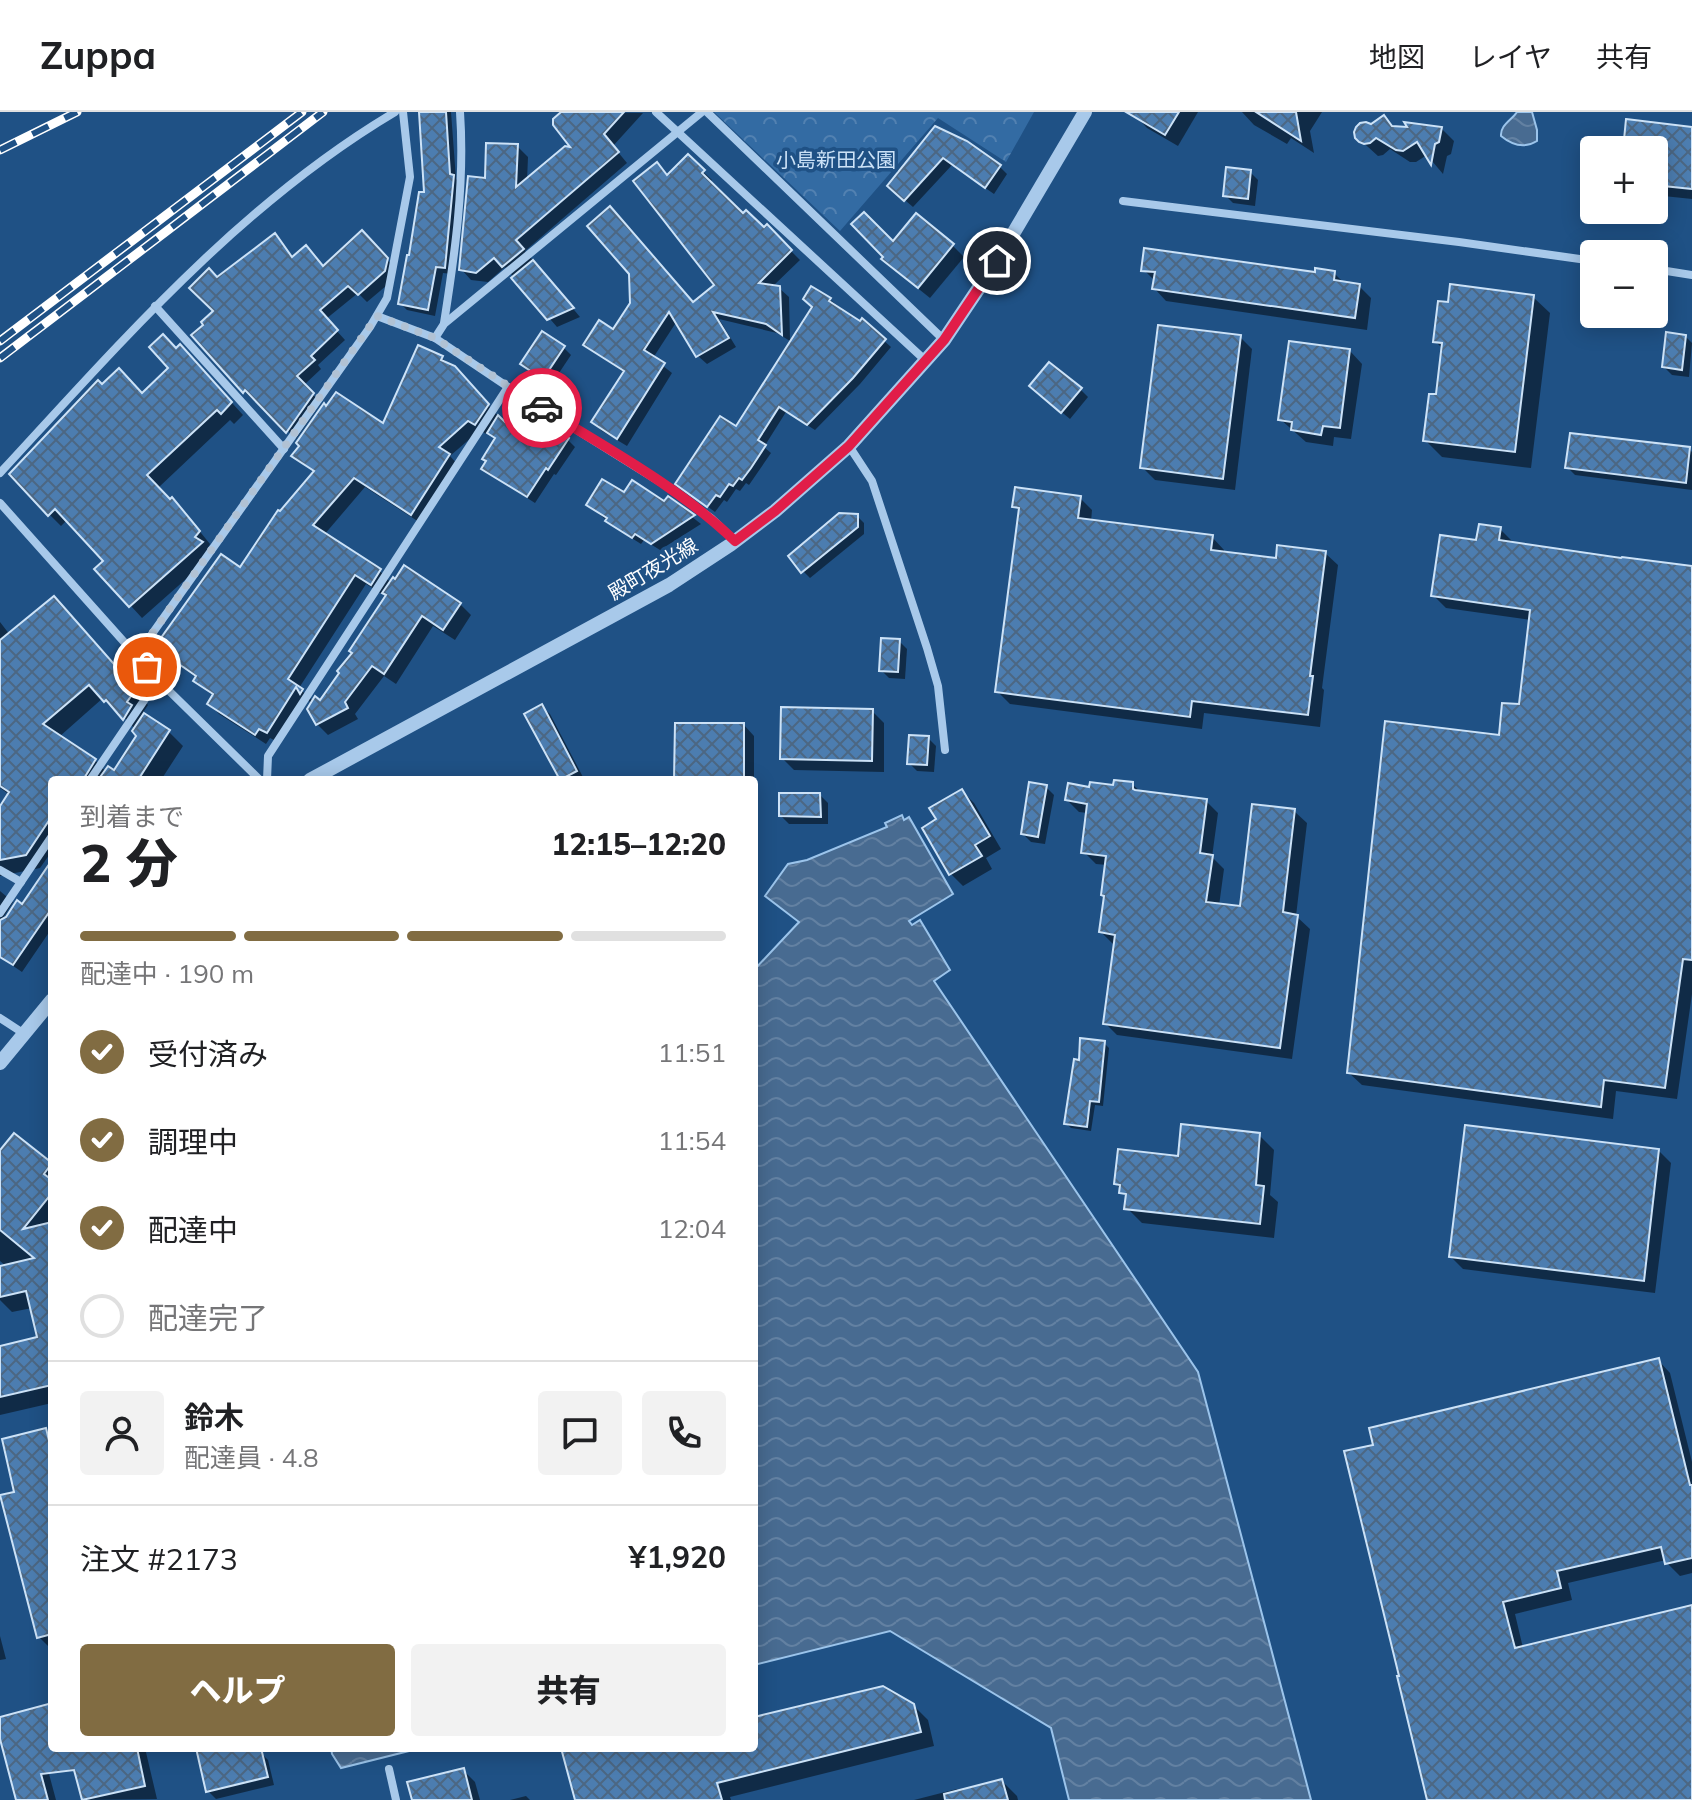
<!DOCTYPE html>
<html lang="ja">
<head>
<meta charset="utf-8">
<style>
  body { margin:0; font-family:Mulish,"Noto Sans JP",sans-serif; background:#f2f2f2; color:#202124; height:100vh; display:flex; flex-direction:column; font-size:30px; white-space:nowrap }
  * { box-sizing:border-box; margin:0 }
  p { font-size:26px; color:#757577 }
  .icon { flex:none; width:44px; height:44px; fill:none; stroke:currentColor; stroke-width:2; stroke-linecap:round; stroke-linejoin:round }
  .map { position:relative; flex:1; overflow:hidden }
  .details { position:absolute; left:48px; top:664px; width:710px; height:976px; display:flex; flex-direction:column; background:#fff; border-radius:8px; box-shadow:0 4px 20px #0003 }
  .details>* { flex:none }
  .tools { position:absolute; left:1580px; top:24px; display:grid; gap:16px }
  .tools a { display:grid; place-items:center; width:88px; height:88px; border-radius:8px; background:#fff; box-shadow:0 4px 20px #0003; font-size:40px }
  .pin { position:absolute; display:grid; place-items:center; width:68px; height:68px; color:#fff; margin:-34px; border:4px solid #fff; border-radius:50%; box-shadow:0 2px 8px #0007 }
  .courier { position:absolute; display:grid; place-items:center; width:80px; height:80px; margin:-40px; border:6px solid #e11d48; border-radius:50%; background:#fff; color:#222; box-shadow:0 2px 10px #0007 }
  .summary em { font-style:normal; font-weight:800 }
  .summary div { display:flex; flex-direction:column-reverse }
  .summary { display:flex; align-items:center; justify-content:space-between; height:136px; padding:0 32px }
  h1 { font-size:52px; font-weight:800; line-height:60px }
  .bar { display:grid; grid-template-columns:repeat(4,1fr); gap:12px 8px; align-content:center; height:96px; padding:0 32px }
  .bar i { height:10px; border-radius:6px; background:#e0e0e0 }
  .bar .current { background:#816c42 }
  .bar p { grid-column:span 4 }
  .line { display:flex; align-items:center; gap:20px; padding:0 32px; border-top:2px solid #e0e0e0 }
  .line div { flex:1 }
  .round { display:grid; place-items:center; flex:none; width:84px; height:84px; border-radius:8px; background:#f2f2f2 }
  ol { padding:0 32px; list-style:none }
  li { display:flex; align-items:center; gap:24px; height:88px }
  li p { margin-inline-start:auto }
  li .icon { padding:8px; border-radius:50%; background:#816c42; color:#fff; stroke-width:4 }
  li:last-child { color:#757577 }
  li i { width:44px; height:44px; border:4px solid #e0e0e0; border-radius:50% }
  .button { display:flex; gap:16px; margin-top:auto; padding:16px 32px }
  .button a { flex:1; height:92px; border-radius:8px; background:#816c42; color:#fff; font-size:32px; font-weight:800; line-height:92px; text-align:center }
  .button a+a { background:#f2f2f2; color:#202124 }
  header { display:flex; align-items:center; gap:48px; box-sizing:border-box; height:112px; padding:0 40px; background:#fff; border-bottom:2px solid #e0e0e0 }
  header strong { font-size:38px }
  nav { display:flex; gap:44px; margin-inline-start:auto; font-size:28px }
  .map>svg:first-child { display:block }
  .forest { fill:url(#forest-crowns) }
  .water { fill:url(#water-waves); stroke:#9bc4eb; stroke-width:2 }
  .shadow { fill:#0007; fill-rule:evenodd }
  .building { fill:url(#building-cross-hatch); stroke:#cce2f7; stroke-width:2 }
  .lines { fill:none; stroke-linecap:round; stroke-linejoin:round }
  .minor { stroke:#a8c9ea; stroke-width:8 }
  .tertiary { stroke:#a8c9ea; stroke-width:14 }
  .rail-casing { stroke:#fff; stroke-width:9 }
  .rail { stroke:#1f5185; stroke-width:6; stroke-dasharray:18; stroke-linecap:butt }
  .done { stroke:#b1c2d4; stroke-width:8; stroke-dasharray:0 14.4 }
  .route { stroke:#e11d48; stroke-width:10 }
  .labels { text-anchor:middle; stroke-width:7; stroke-linejoin:round; paint-order:stroke }
  .park-label { font-size:20px; fill:#cce2f7; stroke:#1f5185 }
  .street-label { font-size:20px; fill:#fff; stroke:#1f5185 }
</style>
</head>
<body>
<header>
<strong>Zuppa</strong>
<nav><a>地図</a><a>レイヤ</a><a>共有</a></nav>
</header>
<div class="map">
<svg width="1692" height="1688" viewBox="0 0 1692 1688">
  <defs>
    <pattern id="forest-crowns" width="20" height="18" patternUnits="userSpaceOnUse" patternTransform="scale(2)"><rect width="20" height="18" fill="#336ba3"/><path d="M2 6a3 3 0 1 1 6 0M12 15a3 3 0 1 1 6 0" fill="none" stroke="#5281b1"/></pattern>
    <pattern id="water-waves" width="16" height="10" patternUnits="userSpaceOnUse" patternTransform="scale(2)"><rect width="16" height="10" fill="#486b91"/><path d="M0 5q4-4 8 0t8 0" fill="none" stroke="#6381a2"/></pattern>
    <pattern id="building-cross-hatch" width="8" height="8" patternUnits="userSpaceOnUse" patternTransform="scale(2)"><rect width="8" height="8" fill="#4c7db0"/><path d="M0 0l8 8M0 8l8-8" fill="none" stroke="#4c6783"/></pattern>
  </defs>
  <rect width="100%" height="100%" fill="#1f5185"/>
  <path class="forest" d="M714,0H1034L1006,50L938,6L840,119Z"/>
  <g class="water">
    <path d="M1517,0H1532L1537,18V29C1524,37 1512,33 1501,24C1500,13 1512,8 1517,0Z"/>
    <path d="M902,703L904,708L909,705L953,782L909,809L912,813L920,808L950,858L934,869L1198,1260L1311,1688H1069L1051,1616L890,1519L754,1553V858L799,810L765,784L788,752L807,748L887,715L885,711Z"/>
    <path d="M331,1636H421L341,1656L332,1642Z"/>
  </g>
  <g class="shadow">
    <path d="M421,0H451L456,67L460,72L452,162L443,161L435,204L407,198L400,191L426,83Z"/>
    <path d="M564,0L643,1L613,34L627,51L525,139L580,205L557,215L505,155L488,170L471,168L461,157L487,69L517,34L528,45L527,69L574,37L552,10Z"/>
    <path d="M1136,0H1198L1178,34L1147,16L1135,3Z"/>
    <path d="M1242,0H1322L1310,19L1314,41L1291,26L1287,32L1254,13Z"/>
    <path d="M1441,16L1454,29L1451,42L1447,44L1443,62L1427,43L1416,50H1410L1390,37L1383,43L1378,44L1357,25L1394,17Z"/>
    <path d="M1692,17V87L1654,83V38H1625Z"/>
    <path d="M966,31L1000,55L1007,62L994,82L952,53L913,95L892,77Z"/>
    <path d="M688,45L712,68L709,71L743,104L764,118L767,115L800,148L772,175L779,176L789,185L790,229L777,221L719,207L736,235L707,252L698,244L677,209L653,246L672,261L627,334L602,319L593,310L625,261L595,241L586,232L614,220L632,192H694L716,173L668,65Z"/>
    <path d="M1250,60L1258,68L1255,94L1233,91L1225,83Z"/>
    <path d="M362,121L395,156L393,168L367,190L358,181L326,207L345,228L318,253L321,257L304,273L321,291L296,327L255,285L252,287L244,279L216,199L217,167L283,132L294,146L324,156Z"/>
    <path d="M893,132L952,133L964,145L930,186L895,158Z"/>
    <path d="M1144,158L1316,162L1334,161L1345,172L1359,174L1371,186L1367,218L1166,189L1154,176L1155,169Z"/>
    <path d="M1533,185L1550,201L1531,356L1442,345L1425,328L1438,285L1443,237L1435,229Z"/>
    <path d="M829,187L860,211L862,209L891,235L860,272L815,318L786,300L764,335L771,341L749,373L746,371L740,379L736,377L727,390L724,388L715,400L685,378L737,317Z"/>
    <path d="M1685,224L1692,231L1689,265L1672,263L1664,255Z"/>
    <path d="M1240,225L1252,237L1235,378L1155,368L1142,355Z"/>
    <path d="M563,235L571,243L551,273L531,259L523,251Z"/>
    <path d="M176,238L192,247L243,303L234,312L230,308L158,376L184,400L210,432L207,437L213,443L142,506L97,457L106,449L67,408L61,414L49,402L142,283L171,256Z"/>
    <path d="M1350,239L1362,252L1351,327L1334,325L1333,334L1306,330L1280,307Z"/>
    <path d="M442,246L465,267L506,313L518,295L568,328L575,335L556,363L554,362L535,391L491,363L484,356L496,327L488,319L486,322L480,318L450,344L459,354L422,412L365,375L324,423L380,459L391,471L460,492L471,503L455,528L433,514L396,572L384,564L355,602L358,607L328,623L317,612L312,592L306,586L278,630L270,626L266,632L219,602L209,591L214,584L195,569L197,566L173,549L162,538L240,458L280,401L315,361L294,344L384,314ZM366,472L382,482L384,479L388,484L354,541L321,590H314L299,576Z"/>
    <path d="M1080,277L1088,285L1070,307L1040,282Z"/>
    <path d="M1689,337L1692,340V378L1575,363L1567,355Z"/>
    <path d="M624,383L664,392L668,386L701,412L660,438L644,428L641,432L616,416L588,393Z"/>
    <path d="M1080,386L1092,398L1091,410L1212,425L1224,438V441L1277,448L1325,441L1338,453L1322,576L1324,578L1320,615L1204,601L1202,617L1010,592L998,580L1020,400L1015,394Z"/>
    <path d="M857,404L864,411V422L810,466L803,459Z"/>
    <path d="M1500,417L1513,430L1512,432L1692,456V882L1677,987L1616,979L1613,1007L1362,973L1349,961L1501,625L1521,594L1531,508L1446,496L1433,483L1478,431Z"/>
    <path d="M68,501L148,593L142,602L169,620L183,634L161,668H52V739L40,756L0,764V697L10,683L0,676V510L10,523ZM103,586L119,603L120,601L135,617L139,624L114,661L106,660L95,648L59,625Z"/>
    <path d="M899,529L907,537L905,567L889,566L881,558Z"/>
    <path d="M542,595L550,602L584,667H561Z"/>
    <path d="M872,599L884,611V660L794,658L782,646Z"/>
    <path d="M744,613L754,624V668H676Z"/>
    <path d="M928,626L936,634L934,660L917,659L909,651Z"/>
    <path d="M1132,672L1141,680L1206,689L1218,701L1212,745L1224,757L1219,794L1241,797L1294,699L1307,711L1296,804L1310,817L1292,947L1117,923L1105,911L1116,832H1113L1101,820L1105,785L1107,753L1096,752L1084,740L1088,701L1079,700L1067,688L1091,677Z"/>
    <path d="M1046,675L1054,683L1045,732L1031,730L1023,722Z"/>
    <path d="M962,679L974,691L1001,737L986,746L992,757L963,774L951,762L939,708Z"/>
    <path d="M820,683L828,691V712H789L781,704Z"/>
    <path d="M52,754V816L22,860L0,845V779L13,790L3,806L6,808L23,795Z"/>
    <path d="M1104,931L1109,936L1103,994L1095,993L1091,1019L1071,1016L1066,1011L1080,950Z"/>
    <path d="M15,1023L52,1054V1291L0,1303V1236L39,1227L32,1196L12,1200L0,1188V1156L7,1155L0,1149V1041Z"/>
    <path d="M1259,1023L1274,1038L1270,1083L1278,1090L1274,1126L1142,1111L1127,1096L1128,1087L1116,1072L1180,1046Z"/>
    <path d="M1658,1038L1671,1051L1655,1181L1463,1157L1451,1145Z"/>
    <path d="M1658,1248L1670,1261L1692,1350V1461L1680,1464L1667,1451L1666,1448L1568,1471L1572,1488L1515,1502L1523,1536L1692,1496V1688H1430L1375,1334Z"/>
    <path d="M46,1318L52,1324V1538L39,1525L17,1381Z"/>
    <path d="M0,1524L6,1547L0,1548Z"/>
    <path d="M52,1593V1636H145L157,1687L84,1688L71,1640L45,1647L56,1688H18L0,1620V1607Z"/>
    <path d="M913,1593L928,1608L934,1634L730,1685L731,1688H577L563,1636H754V1607Z"/>
    <path d="M198,1636H222L260,1640L268,1648L274,1673L216,1687L208,1679Z"/>
    <path d="M463,1658L475,1670L480,1688H414Z"/>
    <path d="M1002,1669L1017,1684L1018,1688H914L957,1677L959,1680Z"/>
    <path d="M526,1684L530,1688H510Z"/>
  </g>
  <g class="building">
    <path d="M419,0H446L450,62L454,63L445,156L436,155L428,198L398,192L407,143H409L419,80H424Z"/>
    <path d="M561,0H624L604,22L619,40L516,128L524,137L502,155L494,146L476,161L459,158L468,64L485,66L486,31L518,32L516,75L565,34L570,35L553,13V7Z"/>
    <path d="M1126,0H1179L1165,23Z"/>
    <path d="M1256,0H1296L1301,29Z"/>
    <path d="M1384,3L1392,14L1407,15L1404,10L1442,15L1439,30L1435,32L1431,53L1417,30L1403,39L1396,38L1376,26L1370,31L1364,32L1359,30L1355,26L1354,20L1356,15L1360,11L1366,10L1371,12Z"/>
    <path d="M1626,7L1692,15V77L1654,73V38H1623Z"/>
    <path d="M935,14L967,29L1001,53L985,76L943,46L904,89L887,74Z"/>
    <path d="M688,42L705,58L702,61L743,101L746,98L764,115L767,112L792,138L759,171L780,174L782,223L766,212L713,200L729,226L696,245L669,200L644,238L665,251L617,327L591,310L624,259L583,233L599,208L613,217L630,191L629,162L587,114L610,94L693,190L714,173L633,69L657,50L667,63Z"/>
    <path d="M1226,55L1251,58L1248,87L1223,84Z"/>
    <path d="M864,100L893,129L916,101L954,132L918,176L881,147L883,145L851,112Z"/>
    <path d="M362,118L388,146L385,159L358,183L348,174L320,198L338,218L311,244L315,248L297,264L314,281L286,321L245,278L243,281L191,223L203,213L201,210L213,199L189,176L209,156L217,165L275,121L292,145L306,133L323,154Z"/>
    <path d="M1144,136L1315,160V156L1335,159L1334,168L1360,172L1355,206L1152,177L1155,160L1141,159Z"/>
    <path d="M533,148L574,196L547,208L511,166Z"/>
    <path d="M1450,172L1534,183L1515,340L1423,329L1429,282H1436L1442,231L1433,230L1438,189L1448,190Z"/>
    <path d="M811,174L831,186L829,189L860,209L862,206L886,227L853,266L807,313L779,295L758,328L766,333L751,356L742,368L739,366L733,374L729,372L720,385L716,383L707,395L675,372L720,304L736,314L812,195L803,187Z"/>
    <path d="M1158,213L1241,223L1223,367L1140,356Z"/>
    <path d="M542,219L565,234L543,267L520,252Z"/>
    <path d="M1666,220L1686,223L1682,258L1662,255Z"/>
    <path d="M163,222L176,236L180,232L232,290L221,302L217,298L147,363L170,387L172,385L200,419L195,425L203,430L129,495L94,457L103,449L55,397L48,404L9,362L98,268L102,272L119,256L142,281L168,256L149,235Z"/>
    <path d="M1289,229L1350,237L1340,316L1323,314L1321,323L1291,318L1292,310L1278,308Z"/>
    <path d="M418,233L443,244L441,248L455,254L489,292L475,313L468,309L439,335L450,342L411,403L354,366L313,413L381,457L371,473L355,463L288,567L303,577L300,582L296,575L267,621L259,617L255,623L207,592L213,582L193,569L196,564L160,539L158,530L221,442L240,455L278,398L280,399L314,359L291,344L299,334L296,331L324,291L326,294L336,280L383,311Z"/>
    <path d="M1049,250L1082,276L1061,301L1029,274Z"/>
    <path d="M517,292L569,326L548,358L546,356L527,385L481,357L486,349L482,347L495,326L487,321L498,303L505,310Z"/>
    <path d="M1570,321L1690,335L1686,371L1565,356Z"/>
    <path d="M602,367L624,380L632,368L664,389L668,384L695,403L651,432L635,422L632,426L605,409L607,406L586,393Z"/>
    <path d="M1015,375L1081,384L1078,406L1213,423L1211,438L1276,446L1277,433L1326,439L1310,564H1313L1308,603L1192,589L1190,605L995,580L1019,396L1012,395Z"/>
    <path d="M839,401L858,402V415L801,461L788,444Z"/>
    <path d="M1479,412L1501,415L1499,428L1621,446L1622,445L1692,454V848L1683,847L1665,976L1604,968L1601,995L1347,961L1385,609L1499,623L1502,591L1519,592L1530,498L1431,484L1440,423L1476,428Z"/>
    <path d="M404,453L461,491L443,518L422,504L384,562L372,554L345,590L348,596L316,613L307,597L315,584L320,588L339,561L337,559L352,541L349,539L386,483L382,481L393,465L395,467Z"/>
    <path d="M54,484L136,577L127,590L132,593L123,608L106,588L104,590L89,573L43,612L96,647L83,668H52V704L26,743L0,748V694L9,680L0,674V528Z"/>
    <path d="M881,526L900,527L898,560L879,559Z"/>
    <path d="M542,592L577,659L560,668L524,602Z"/>
    <path d="M781,595L873,597L872,649L780,647Z"/>
    <path d="M144,601L170,618L138,668H98L108,654L114,658L136,624L132,619Z"/>
    <path d="M675,611H744V668H674Z"/>
    <path d="M909,623L929,624L927,653L907,652Z"/>
    <path d="M1114,668L1133,670V677L1135,678L1207,687L1200,741L1213,743L1206,790L1240,794L1252,692L1295,697L1283,800L1298,803L1280,936L1103,912L1115,823L1099,820L1104,784L1101,783L1106,744L1081,741L1087,692L1065,688L1068,671L1089,675L1090,670L1113,673Z"/>
    <path d="M1029,670L1047,673L1038,725L1021,722Z"/>
    <path d="M962,677L990,724L975,733L982,744L949,763L922,716L936,707L929,696Z"/>
    <path d="M779,681H820L821,705L779,704Z"/>
    <path d="M52,748V796L13,853L0,845V808L6,805L17,788L22,792Z"/>
    <path d="M1080,926L1105,929L1099,990L1090,989L1087,1015L1064,1012L1074,947L1079,948Z"/>
    <path d="M1181,1012L1260,1021L1256,1073L1264,1074L1260,1112L1124,1097L1126,1082L1119,1081L1120,1073L1114,1072L1118,1037L1178,1044Z"/>
    <path d="M1465,1013L1659,1037L1644,1169L1449,1145Z"/>
    <path d="M14,1021L52,1051L44,1062L52,1068V1081L23,1117L52,1110V1273L0,1285V1234L37,1225L26,1179L0,1185V1154L34,1146L0,1118V1038Z"/>
    <path d="M1659,1246L1690,1373H1692V1446L1665,1452L1661,1435L1557,1459L1561,1476L1503,1490L1515,1536L1692,1493V1688H1427L1397,1564H1399L1344,1339L1373,1333L1369,1316Z"/>
    <path d="M46,1316L52,1341V1522L37,1526L0,1383L14,1380L2,1327Z"/>
    <path d="M883,1574L914,1592L921,1620L717,1671L722,1688H575L561,1636H754V1605Z"/>
    <path d="M52,1591V1636H137L145,1674L82,1688L74,1658L41,1662L48,1688H16L0,1627V1605Z"/>
    <path d="M196,1636H261L268,1665L206,1680Z"/>
    <path d="M464,1656L472,1688H412L407,1670Z"/>
    <path d="M1002,1667L1008,1688H945L944,1682Z"/>
  </g>
  <g class="lines">
    <g class="minor">
      <path d="M656,0L926,249"/>
      <path d="M707,0L944,228"/>
      <path d="M1123,89L1459,130L1594,149"/>
      <path d="M1654,157L1692,163"/>
      <path d="M155,194L284,337"/>
      <path d="M377,204L435,226L508,275L665,373L711,406L735,429"/>
      <path d="M444,211C455,141 465,71 460,0"/>
      <path d="M435,226L444,212L702,0"/>
      <path d="M849,334L872,369L927,536L938,574L945,638"/>
      <path d="M0,361C121,230 240,92 395,0"/>
      <path d="M0,391L158,568L260,668"/>
      <path d="M137,543L370,215L387,186L410,65L403,0"/>
      <path d="M90,668L158,568"/>
      <path d="M267,668L268,644L508,275"/>
      <path d="M0,758L21,770"/>
      <path d="M0,801L52,724"/>
      <path d="M0,906L23,921"/>
      <path d="M389,1657L396,1688"/>
    </g>
    <g class="tertiary">
      <path d="M310,668L669,473L730,433L775,399L849,334L944,228L997,149L1085,0"/>
      <path d="M0,951L52,888"/>
    </g>
    <defs>
      <g id="rail">
        <path d="M0,38L77,0"/>
        <path d="M0,229L302,0"/>
        <path d="M0,246L323,0"/>
      </g>
    </defs>
    <use href="#rail" class="rail-casing"/>
    <use href="#rail" class="rail"/>
  </g>
  <g class="lines">
    <path class="done" d="M147,555L137,543L377,204L435,226L542,296"/>
    <path class="route" d="M542,296C608,337 679,375 735,429L775,399L849,334L944,228L997,149"/>
  </g>
  <g class="labels">
    <g class="park-label">
      <text x="836" y="55">小島新田公園</text>
    </g>
    <g class="street-label">
      <text transform="translate(653 457) rotate(-31)" y="7">殿町夜光線</text>
    </g>
  </g>
</svg>
<div class="tools">
<a>+</a>
<a>−</a>
</div>
<div class="pin" style="left:147px;top:555px;background:#ea580c"><svg class="icon" aria-label="bag" viewBox="0 0 24 24"><path d="M5 8h14l-1 12H6zM9 8a3 3 0 0 1 6 0"/></svg></div>
<div class="pin" style="left:997px;top:149px;background:#1f2937"><svg class="icon" aria-label="home" viewBox="0 0 24 24"><path d="M3 11l9-7 9 7M6 9v11h12V9"/></svg></div>
<div class="courier" style="left:542px;top:296px"><svg class="icon" aria-label="car" viewBox="0 0 24 24"><path d="M5 17H2v-5l4-1 3-4h7l3 4 3 1v5h-3M9 17h6M6 11h13"/><circle cx="7" cy="17" r="2"/><circle cx="17" cy="17" r="2"/></svg></div>
<section class="details">
<div class="summary"><div><h1>2 分</h1><p>到着まで</p></div><em>12:15–12:20</em></div>
<div class="bar"><i class="current"></i><i class="current"></i><i class="current"></i><i></i><p>配達中 · 190 m</p></div>
<ol>
<li><svg class="icon" aria-label="check" viewBox="0 0 24 24"><path d="M5 12l5 5 9-10"/></svg>受付済み<p>11:51</p></li>
<li><svg class="icon" aria-label="check" viewBox="0 0 24 24"><path d="M5 12l5 5 9-10"/></svg>調理中<p>11:54</p></li>
<li><svg class="icon" aria-label="check" viewBox="0 0 24 24"><path d="M5 12l5 5 9-10"/></svg>配達中<p>12:04</p></li>
<li><i></i>配達完了</li>
</ol>
<div class="line" style="height:144px"><a class="round"><svg class="icon" aria-label="person" viewBox="0 0 24 24"><circle cx="12" cy="8" r="4"/><path d="M4 21q1-7 8-7t8 7"/></svg></a><div><b>鈴木</b><p>配達員 · 4.8</p></div><a class="round"><svg class="icon" aria-label="chat" viewBox="0 0 24 24"><path d="M4 5h16v11H9l-5 4z"/></svg></a><a class="round"><svg class="icon" aria-label="phone" viewBox="0 0 24 24"><path d="M5 4h4l2 5-3 2q2 4 5 5l2-3 5 2v4C11 20 4 13 5 4z"/></svg></a></div>
<div class="line" style="height:104px"><div>注文 #2173</div><b>¥1,920</b></div>
<div class="button"><a>ヘルプ</a><a>共有</a></div>
</section>
</div>
</body>
</html>
